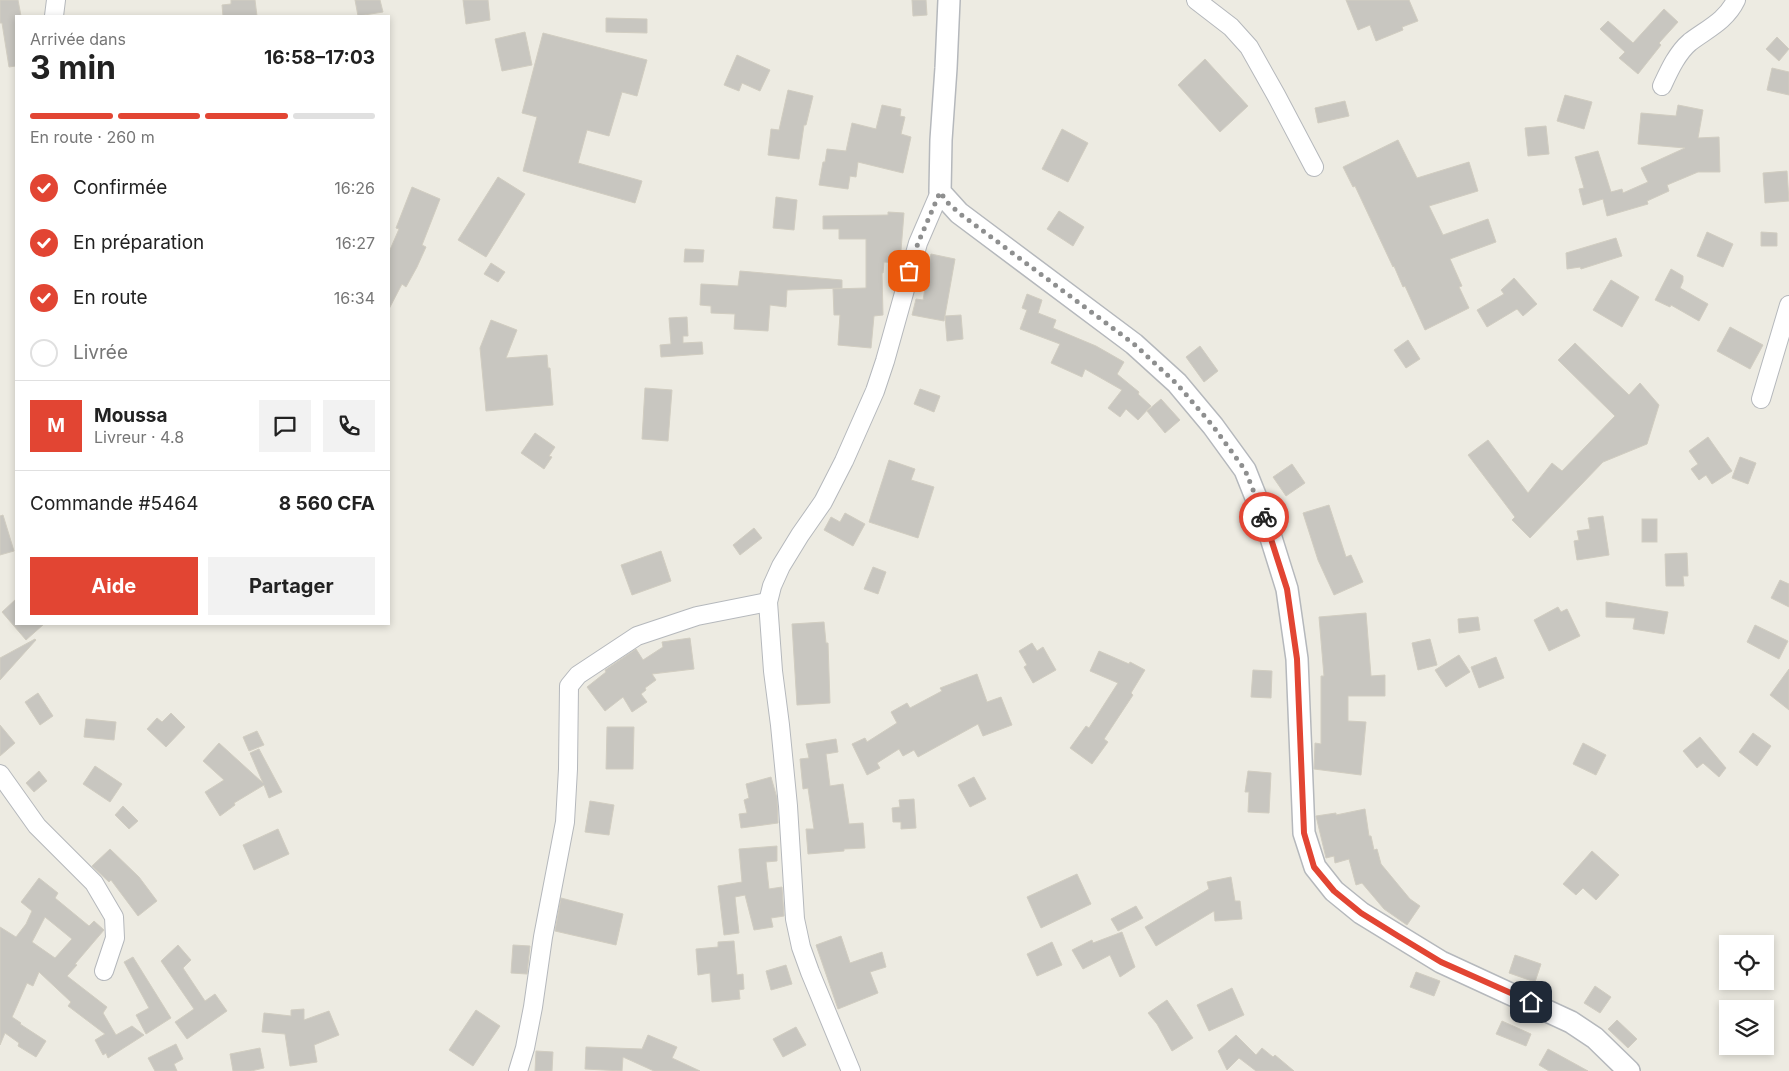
<!DOCTYPE html>
<html lang="fr">
<head>
<meta charset="utf-8">
<style>
  body { margin:0; font-family:Inter,sans-serif; background:#f2f2f2; color:#222; height:100vh; display:flex; flex-direction:column; font-size:19px; white-space:nowrap }
  * { box-sizing:border-box; margin:0 }
  p { font-size:16px; color:#767676 }
  .icon { flex:none; width:28px; height:28px; fill:none; stroke:currentColor; stroke-width:2; stroke-linecap:round; stroke-linejoin:round }
  .map { position:relative; flex:1; overflow:hidden }
  .details { position:absolute; left:15px; top:15px; width:375px; height:610px; display:flex; flex-direction:column; background:#fff; border-radius:0px; box-shadow:0 2px 8px #0003 }
  .details>* { flex:none }
  .buttons { position:absolute; left:1719px; top:935px; display:grid; gap:10px }
  .buttons a { display:grid; place-items:center; width:55px; height:55px; border-radius:0px; background:#fff; box-shadow:0 2px 8px #0003; font-size:25px }
  .pin { position:absolute; display:grid; place-items:center; width:42px; height:42px; color:#fff; margin:-21px; border-radius:10px; box-shadow:0 2px 8px #0006 }
  .courier { position:absolute; display:grid; place-items:center; width:50px; height:50px; margin:-25px; border:4px solid #e24533; border-radius:50%; background:#fff; color:#222; box-shadow:0 1px 6px #0007 }
  .summary em { font-style:normal; font-weight:700 }
  .summary div { display:flex; flex-direction:column-reverse }
  .summary { display:flex; align-items:center; justify-content:space-between; height:85px; padding:0 15px }
  h1 { font-size:32px; font-weight:700; line-height:38px }
  .bar { display:grid; grid-template-columns:repeat(4,1fr); gap:8px 5px; align-content:center; height:60px; padding:0 15px }
  .bar i { height:6px; border-radius:4px; background:#e0e0e0 }
  .bar .on { background:#e24533 }
  .bar p { grid-column:span 4 }
  .line { display:flex; align-items:center; gap:12px; padding:0 15px; border-top:1px solid #e0e0e0 }
  .line div { flex:1 }
  .round { display:grid; place-items:center; flex:none; width:52px; height:52px; border-radius:0px; background:#f2f2f2 }
  ol { padding:0 15px; list-style:none }
  li { display:flex; align-items:center; gap:15px; height:55px }
  li p { margin-inline-start:auto }
  li .icon { padding:5px; border-radius:50%; background:#e24533; color:#fff; stroke-width:4 }
  li:last-child { color:#767676 }
  li i { width:28px; height:28px; border:2px solid #e0e0e0; border-radius:50% }
  .action { display:flex; gap:10px; margin-top:auto; padding:10px 15px }
  .action a { flex:1; height:58px; border-radius:0px; background:#e24533; color:#fff; font-size:20px; font-weight:700; line-height:58px; text-align:center }
  .action a+a { background:#f2f2f2; color:#222 }
  .map>svg:first-child { display:block }
  .building { fill:#c8c6c0; stroke:#d1cdc1; fill-rule:evenodd }
  .lines { fill:none; stroke-linecap:round; stroke-linejoin:round }
  .minor-casing { stroke:#b5b8bc; stroke-width:20 }
  .tertiary-casing { stroke:#b5b8bc; stroke-width:24 }
  .minor { stroke:#fff; stroke-width:18 }
  .tertiary { stroke:#fff; stroke-width:21 }
  .done { stroke:#8e8f8f; stroke-width:5; stroke-dasharray:0 9 }
  .route { stroke:#e24533; stroke-width:6 }
</style>
</head>
<body>
<div class="map">
<svg width="1789" height="1071" viewBox="0 0 1789 1071">
  <rect width="100%" height="100%" fill="#edebe2"/>
  <g class="building">
    <path d="M0,0H18L21,16H16V66L9,67L2,23H0Z"/>
    <path d="M231,0H255L257,16H223L222,5L231,4Z"/>
    <path d="M355,0H380L383,12L358,16Z"/>
    <path d="M463,0H488L490,20L466,24Z"/>
    <path d="M912,0H926L927,15L913,16Z"/>
    <path d="M1346,0H1409L1418,21L1402,27L1403,30L1376,41L1370,25L1358,30Z"/>
    <path d="M1664,9L1678,22L1659,43L1661,45L1638,74L1619,58L1625,52L1600,29L1608,21L1633,43Z"/>
    <path d="M606,18L647,19V33L606,32Z"/>
    <path d="M525,32L532,65L502,71L495,39Z"/>
    <path d="M543,33L647,60L637,96L622,92L609,136L587,130L578,163L642,181L635,203L523,171L537,117L522,113Z"/>
    <path d="M1777,37L1789,49L1779,61L1766,49Z"/>
    <path d="M737,55L770,70L760,91L742,83L739,91L724,85Z"/>
    <path d="M1205,59L1248,106L1220,132L1178,85Z"/>
    <path d="M1772,68L1789,72V95L1767,90Z"/>
    <path d="M788,90L813,96L806,125H804L799,159L768,155L771,129L779,130Z"/>
    <path d="M1565,95L1592,102L1584,129L1557,121Z"/>
    <path d="M1345,101L1349,116L1318,123L1315,108Z"/>
    <path d="M882,105L901,109L900,116L905,117L901,134L911,137L903,173L858,162L856,177L850,176L848,189L819,185L823,162H825L827,149L846,151L852,123L876,129Z"/>
    <path d="M1678,105L1703,110L1698,138L1719,137L1720,172H1698L1667,185L1669,191L1647,201L1648,204L1607,216L1603,199L1583,205L1579,189L1584,188L1575,157L1598,151L1611,192L1622,189L1623,193L1648,182L1641,168L1685,148L1638,144L1641,113L1676,116Z"/>
    <path d="M1546,126L1549,154L1528,156L1525,128Z"/>
    <path d="M1062,129L1088,143L1068,182L1042,169Z"/>
    <path d="M1398,140L1417,178L1469,162L1478,191L1429,206L1443,235L1488,219L1496,242L1450,259L1462,286L1459,287L1469,308L1425,330L1405,286L1403,287L1394,266L1393,267L1355,186L1353,187L1343,167Z"/>
    <path d="M1787,171L1789,201L1765,203L1763,173Z"/>
    <path d="M498,177L525,194L486,257L458,240Z"/>
    <path d="M412,187L440,199L422,245L426,247L417,267L406,287L402,284L389,309V252L399,229L396,228Z"/>
    <path d="M776,197L797,200L794,230L773,228Z"/>
    <path d="M1059,211L1084,227L1073,246L1047,229Z"/>
    <path d="M888,212L904,213L900,263L884,262L883,273H882L883,315L874,316L871,348L838,345L840,315H834L833,289L866,288V239H839V229H823V216L888,215Z"/>
    <path d="M1707,232L1733,244L1723,267L1697,256Z"/>
    <path d="M1761,232L1777,233V246H1761Z"/>
    <path d="M1616,238L1622,256L1581,269L1580,267L1567,269L1566,253Z"/>
    <path d="M685,249L704,250L703,262H684Z"/>
    <path d="M931,254L955,259L944,321L912,315L916,299L923,300Z"/>
    <path d="M491,263L505,272L498,282L484,274Z"/>
    <path d="M1671,269L1683,276V281L1680,288L1708,304L1699,321L1671,305L1670,307L1655,300Z"/>
    <path d="M740,271L842,280V288L787,290L786,307L770,305L768,331L734,329L735,314L711,313V306L700,305L701,284L738,286Z"/>
    <path d="M1514,278L1537,304L1523,316L1517,309L1487,327L1477,310L1504,294L1501,290Z"/>
    <path d="M1611,280L1639,297L1622,327L1593,310Z"/>
    <path d="M1027,294L1042,300L1038,313L1056,320L1053,328L1096,346L1124,362L1117,374L1139,392L1138,394L1151,406L1138,420L1126,409L1120,417L1108,408L1122,390L1085,369L1082,377L1051,363L1060,344L1020,329L1027,310L1022,308Z"/>
    <path d="M961,315L963,339L947,341L945,316Z"/>
    <path d="M687,317L688,336H683V343L702,342L703,354L661,357L660,345L671,344L669,318Z"/>
    <path d="M491,320L517,330L506,358L547,355L548,368H550L553,405L486,411L480,348Z"/>
    <path d="M1730,327L1763,345L1750,369L1717,351Z"/>
    <path d="M1408,340L1420,359L1406,368L1394,350Z"/>
    <path d="M1575,343L1629,395L1640,383L1659,405L1647,444L1603,462L1530,538L1512,520L1515,517L1468,455L1488,440L1528,493L1552,463L1562,471L1615,416L1558,360Z"/>
    <path d="M1200,346L1218,371L1204,382L1186,357Z"/>
    <path d="M645,388L672,390L668,441L642,439Z"/>
    <path d="M920,389L940,396L934,412L914,404Z"/>
    <path d="M1161,399L1180,420L1165,433L1147,411Z"/>
    <path d="M535,433L555,447L549,456L552,457L544,469L521,453Z"/>
    <path d="M1708,437L1732,471L1712,484L1706,475L1699,480L1691,469L1698,464L1689,451Z"/>
    <path d="M1740,457L1756,463L1748,484L1732,478Z"/>
    <path d="M889,460L915,469L911,480L934,487L918,538L869,522Z"/>
    <path d="M1292,464L1305,483L1286,496L1273,477Z"/>
    <path d="M1329,505L1346,557L1351,555L1363,582L1334,595L1318,560L1303,513Z"/>
    <path d="M845,513L865,524L853,546L824,530L831,517L840,522Z"/>
    <path d="M3,515L14,551L0,555V516Z"/>
    <path d="M1603,516L1609,555L1577,560L1574,541L1579,540L1577,531L1590,529L1588,518Z"/>
    <rect x="1642" y="519" width="15" height="23"/>
    <path d="M754,528L762,538L740,555L733,545Z"/>
    <path d="M661,551L671,581L632,595L621,565Z"/>
    <path d="M1687,553L1688,576H1683L1684,586H1666L1665,554Z"/>
    <path d="M873,567L886,572L878,594L864,589Z"/>
    <path d="M1780,580L1789,584V607L1771,598Z"/>
    <path d="M16,599V624H44L26,640L2,612Z"/>
    <path d="M1606,602L1668,612L1664,634L1633,629L1635,618L1606,617Z"/>
    <path d="M1558,607L1561,612L1567,609L1580,636L1549,651L1534,620Z"/>
    <path d="M1366,613L1371,676L1385,675V696H1348V721L1366,722L1361,775L1314,769L1315,743L1321,744V676H1324L1319,617Z"/>
    <path d="M1478,617L1480,630L1459,633L1458,619Z"/>
    <path d="M824,622L826,643H828L830,703L797,705L792,624Z"/>
    <path d="M1755,625L1788,641L1779,659L1747,642Z"/>
    <path d="M690,638L694,669L652,674L656,680L645,688L646,690L641,694L647,702L632,712L623,697L605,711L587,687L606,672L605,670L636,649L643,660L663,647L662,642Z"/>
    <path d="M35,639L36,640L0,680V658Z"/>
    <path d="M1430,639L1437,665L1418,670L1412,643Z"/>
    <path d="M1032,643L1037,651L1043,647L1056,670L1033,683L1024,667L1027,665L1019,651Z"/>
    <path d="M1099,651L1129,664L1130,662L1145,670L1131,693L1133,695L1104,739L1108,742L1092,764L1070,748L1086,726L1089,728L1118,683L1090,671Z"/>
    <path d="M1459,655L1470,672L1446,687L1435,670Z"/>
    <path d="M1496,657L1504,678L1479,688L1471,667Z"/>
    <path d="M1789,669V710L1770,695Z"/>
    <path d="M1253,670L1272,671L1271,698L1251,697Z"/>
    <path d="M977,674L987,702L1001,697L1012,725L983,736L978,724L918,757L914,750L903,756L899,749L877,763L880,768L867,775L852,744L865,738L867,742L897,723L891,712L907,703L910,708L942,691L940,688Z"/>
    <path d="M38,693L53,716L40,725L25,702Z"/>
    <path d="M171,713L185,727L166,747L147,729L157,718L162,722Z"/>
    <path d="M86,719L116,722L114,740L84,737Z"/>
    <path d="M0,725L15,743L0,756Z"/>
    <path d="M607,727H634L633,769H606Z"/>
    <path d="M257,731L264,745L249,751L243,737Z"/>
    <path d="M1753,733L1771,746L1757,766L1739,752Z"/>
    <path d="M1700,737L1726,768L1719,777L1703,763L1697,768L1683,751Z"/>
    <path d="M836,739L838,752L826,754L830,786L843,784L849,824L863,823L865,848L844,849V851L808,854L806,829H814L808,788L803,789L800,759L809,758L806,744Z"/>
    <path d="M219,743L263,783L250,753L259,749L282,792L269,798L264,785L234,803L235,805L220,816L205,792L224,780L203,761Z"/>
    <path d="M1583,743L1606,755L1596,775L1573,764Z"/>
    <path d="M95,766L122,784L110,802L83,784Z"/>
    <path d="M39,771L47,781L34,792L26,783Z"/>
    <path d="M1248,771L1271,773L1269,813L1248,812L1249,792H1245Z"/>
    <path d="M771,777L777,798L778,823L741,828L739,814L747,813L744,800L749,798L746,784Z"/>
    <path d="M974,777L986,799L970,807L958,785Z"/>
    <path d="M914,799L916,828L901,829V822H893L892,808L900,807L899,800Z"/>
    <path d="M590,801L614,805L609,835L585,832Z"/>
    <path d="M123,806L138,821L129,829L115,815Z"/>
    <path d="M1365,809L1369,836H1371L1374,850L1377,849L1381,864L1410,899L1420,906L1407,925L1384,909L1362,883L1356,885L1349,859L1335,863L1334,856L1326,858L1316,816L1336,813V815Z"/>
    <path d="M278,829L289,854L254,870L243,845Z"/>
    <path d="M777,846V861L766,862L769,889L782,887L784,916L771,918L773,927L754,930L745,895L735,897L739,933L724,935L718,886L742,882L739,849Z"/>
    <path d="M110,849L139,877L157,901L138,916L111,880L109,882L92,866Z"/>
    <path d="M1592,851L1619,875L1596,900L1583,888L1576,895L1563,884Z"/>
    <path d="M1077,874L1091,904L1041,928L1027,897Z"/>
    <path d="M1231,877L1235,901H1240L1242,919L1215,921L1214,911L1156,946L1145,927L1209,889L1207,882Z"/>
    <path d="M39,878L58,893L55,898L89,926L94,921L104,930L75,964L77,965L67,976L107,1007L103,1013L116,1035L132,1026L144,1035L108,1058L106,1053L103,1055L95,1040L105,1034L68,1006L71,1002L39,972L33,986L27,983L12,1017L21,1023L20,1024L46,1041L36,1057L18,1046L19,1043L5,1033L0,1045V927L16,937L26,924L32,911L21,902ZM45,917L72,939L55,958L32,942Z"/>
    <path d="M561,898L623,914L616,945L555,931Z"/>
    <path d="M1136,906L1143,918L1118,931L1111,919Z"/>
    <path d="M1122,932L1135,967L1120,977L1110,955L1083,969L1072,950L1092,940L1093,943Z"/>
    <path d="M841,936L850,963L882,952L886,967L870,972L878,993L838,1009L816,945Z"/>
    <path d="M734,941L737,975L743,974L744,989L739,990L740,999L712,1002L710,973L698,975L696,949L718,947V942Z"/>
    <path d="M1052,942L1062,965L1037,976L1027,954Z"/>
    <path d="M178,945L191,960L183,968L205,1001L215,994L227,1011L187,1039L175,1022L194,1009L161,961Z"/>
    <path d="M513,945L530,946L527,974L511,973Z"/>
    <path d="M1515,955L1541,964L1535,982L1509,973Z"/>
    <path d="M133,957L171,1018L146,1034L136,1015L149,1008L124,962Z"/>
    <path d="M786,965L792,984L771,990L766,971Z"/>
    <path d="M1416,972L1440,981L1434,996L1410,987Z"/>
    <path d="M1595,986L1611,997L1600,1013L1584,1003Z"/>
    <path d="M1232,988L1244,1015L1209,1031L1197,1005Z"/>
    <path d="M1167,1000L1193,1038L1172,1051L1157,1024L1148,1013Z"/>
    <path d="M304,1009V1020L329,1011L339,1035L314,1045L317,1062L290,1066L285,1034L262,1032L264,1013L291,1016V1010Z"/>
    <path d="M476,1010L500,1026L473,1066L449,1050Z"/>
    <path d="M1617,1020L1637,1039L1628,1048L1608,1029Z"/>
    <path d="M1502,1021L1531,1034L1526,1046L1496,1034Z"/>
    <path d="M796,1027L806,1045L783,1057L773,1039Z"/>
    <path d="M648,1035L677,1047L672,1058L700,1071H654L623,1057L622,1071L585,1069L586,1047L642,1049Z"/>
    <path d="M1236,1035L1256,1055L1262,1048L1273,1057L1275,1055L1294,1071H1256L1239,1058L1227,1070L1218,1051Z"/>
    <path d="M176,1044L183,1059L174,1064L177,1071H155L148,1058Z"/>
    <path d="M260,1048L264,1068L251,1071H233L230,1054Z"/>
    <path d="M1548,1049L1588,1071H1549L1539,1065Z"/>
    <path d="M536,1051L553,1052L552,1071H535Z"/>
  </g>
  <g class="lines">
    <defs>
      <g id="minor">
        <path d="M1196,0L1231,27L1249,47L1276,95L1314,167"/>
        <path d="M54,16L56,0"/>
        <path d="M1662,86C1669,71 1677,53 1690,42C1707,29 1726,21 1736,0"/>
        <path d="M1761,399L1789,305"/>
        <path d="M0,774L37,826L94,883L114,917L115,938L104,971"/>
        <path d="M518,1071L525,1048L533,1007L543,937L565,822L568,769L569,686L578,675L637,636L697,616L768,602"/>
        <path d="M851,1071L810,972L801,947L795,919L788,806L780,725L773,671L768,602L772,586L781,566L800,535L823,502L844,461L875,391L885,361L918,243L940,192"/>
      </g>
      <path id="tertiary" d="M949,0L946,68L941,140L940,192L959,213L1134,344L1177,383L1213,426L1245,470L1267,525L1287,589L1297,659L1304,833L1315,867L1334,891L1361,913L1441,962L1571,1022L1595,1038L1629,1071"/>
    </defs>
    <use href="#minor" class="minor-casing"/>
    <use href="#tertiary" class="tertiary-casing"/>
    <use href="#minor" class="minor"/>
    <use href="#tertiary" class="tertiary"/>
  </g>
  <g class="lines">
    <path class="done" d="M909,271L918,243L940,192L948,203L959,213L1134,344L1177,384L1213,426L1245,470L1264,517"/>
    <path class="route" d="M1264,517L1287,589L1297,659L1304,833L1314,867L1334,891L1361,913L1398,936L1441,962L1531,1002"/>
  </g>
</svg>
<div class="buttons">
<a><svg class="icon" aria-label="locate" viewBox="0 0 24 24"><circle cx="12" cy="12" r="6"/><path d="M12 2v4M12 18v4M2 12h4M18 12h4"/></svg></a>
<a><svg class="icon" aria-label="layers" viewBox="0 0 24 24"><path d="M12 4l9 5-9 5-9-5zM3 14l9 5 9-5"/></svg></a>
</div>
<div class="pin" style="left:909px;top:271px;background:#ea580c"><svg class="icon" aria-label="bag" viewBox="0 0 24 24"><path d="M5 8h14l-1 12H6zM9 8a3 3 0 0 1 6 0"/></svg></div>
<div class="pin" style="left:1531px;top:1002px;background:#1f2937"><svg class="icon" aria-label="home" viewBox="0 0 24 24"><path d="M3 11l9-7 9 7M6 9v11h12V9"/></svg></div>
<div class="courier" style="left:1264px;top:517px"><svg class="icon" aria-label="bike" viewBox="0 0 24 24"><circle cx="6" cy="16" r="4"/><circle cx="18" cy="16" r="4"/><path d="M6 16l4-8h5l3 8M10 8l3 8H6M13 5h3"/></svg></div>
<section class="details">
<div class="summary"><div><h1>3 min</h1><p>Arrivée dans</p></div><em>16:58–17:03</em></div>
<div class="bar"><i class="on"></i><i class="on"></i><i class="on"></i><i></i><p>En route · 260 m</p></div>
<ol>
<li><svg class="icon" aria-label="check" viewBox="0 0 24 24"><path d="M5 12l5 5 9-10"/></svg>Confirmée<p>16:26</p></li>
<li><svg class="icon" aria-label="check" viewBox="0 0 24 24"><path d="M5 12l5 5 9-10"/></svg>En préparation<p>16:27</p></li>
<li><svg class="icon" aria-label="check" viewBox="0 0 24 24"><path d="M5 12l5 5 9-10"/></svg>En route<p>16:34</p></li>
<li><i></i>Livrée</li>
</ol>
<div class="line" style="height:90px"><b class="round" style="background:#e24533;color:#fff">M</b><div><b>Moussa</b><p>Livreur · 4.8</p></div><a class="round"><svg class="icon" aria-label="chat" viewBox="0 0 24 24"><path d="M4 5h16v11H9l-5 4z"/></svg></a><a class="round"><svg class="icon" aria-label="phone" viewBox="0 0 24 24"><path d="M5 4h4l2 5-3 2q2 4 5 5l2-3 5 2v4C11 20 4 13 5 4z"/></svg></a></div>
<div class="line" style="height:65px"><div>Commande #5464</div><b>8 560 CFA</b></div>
<div class="action"><a>Aide</a><a>Partager</a></div>
</section>
</div>
</body>
</html>
